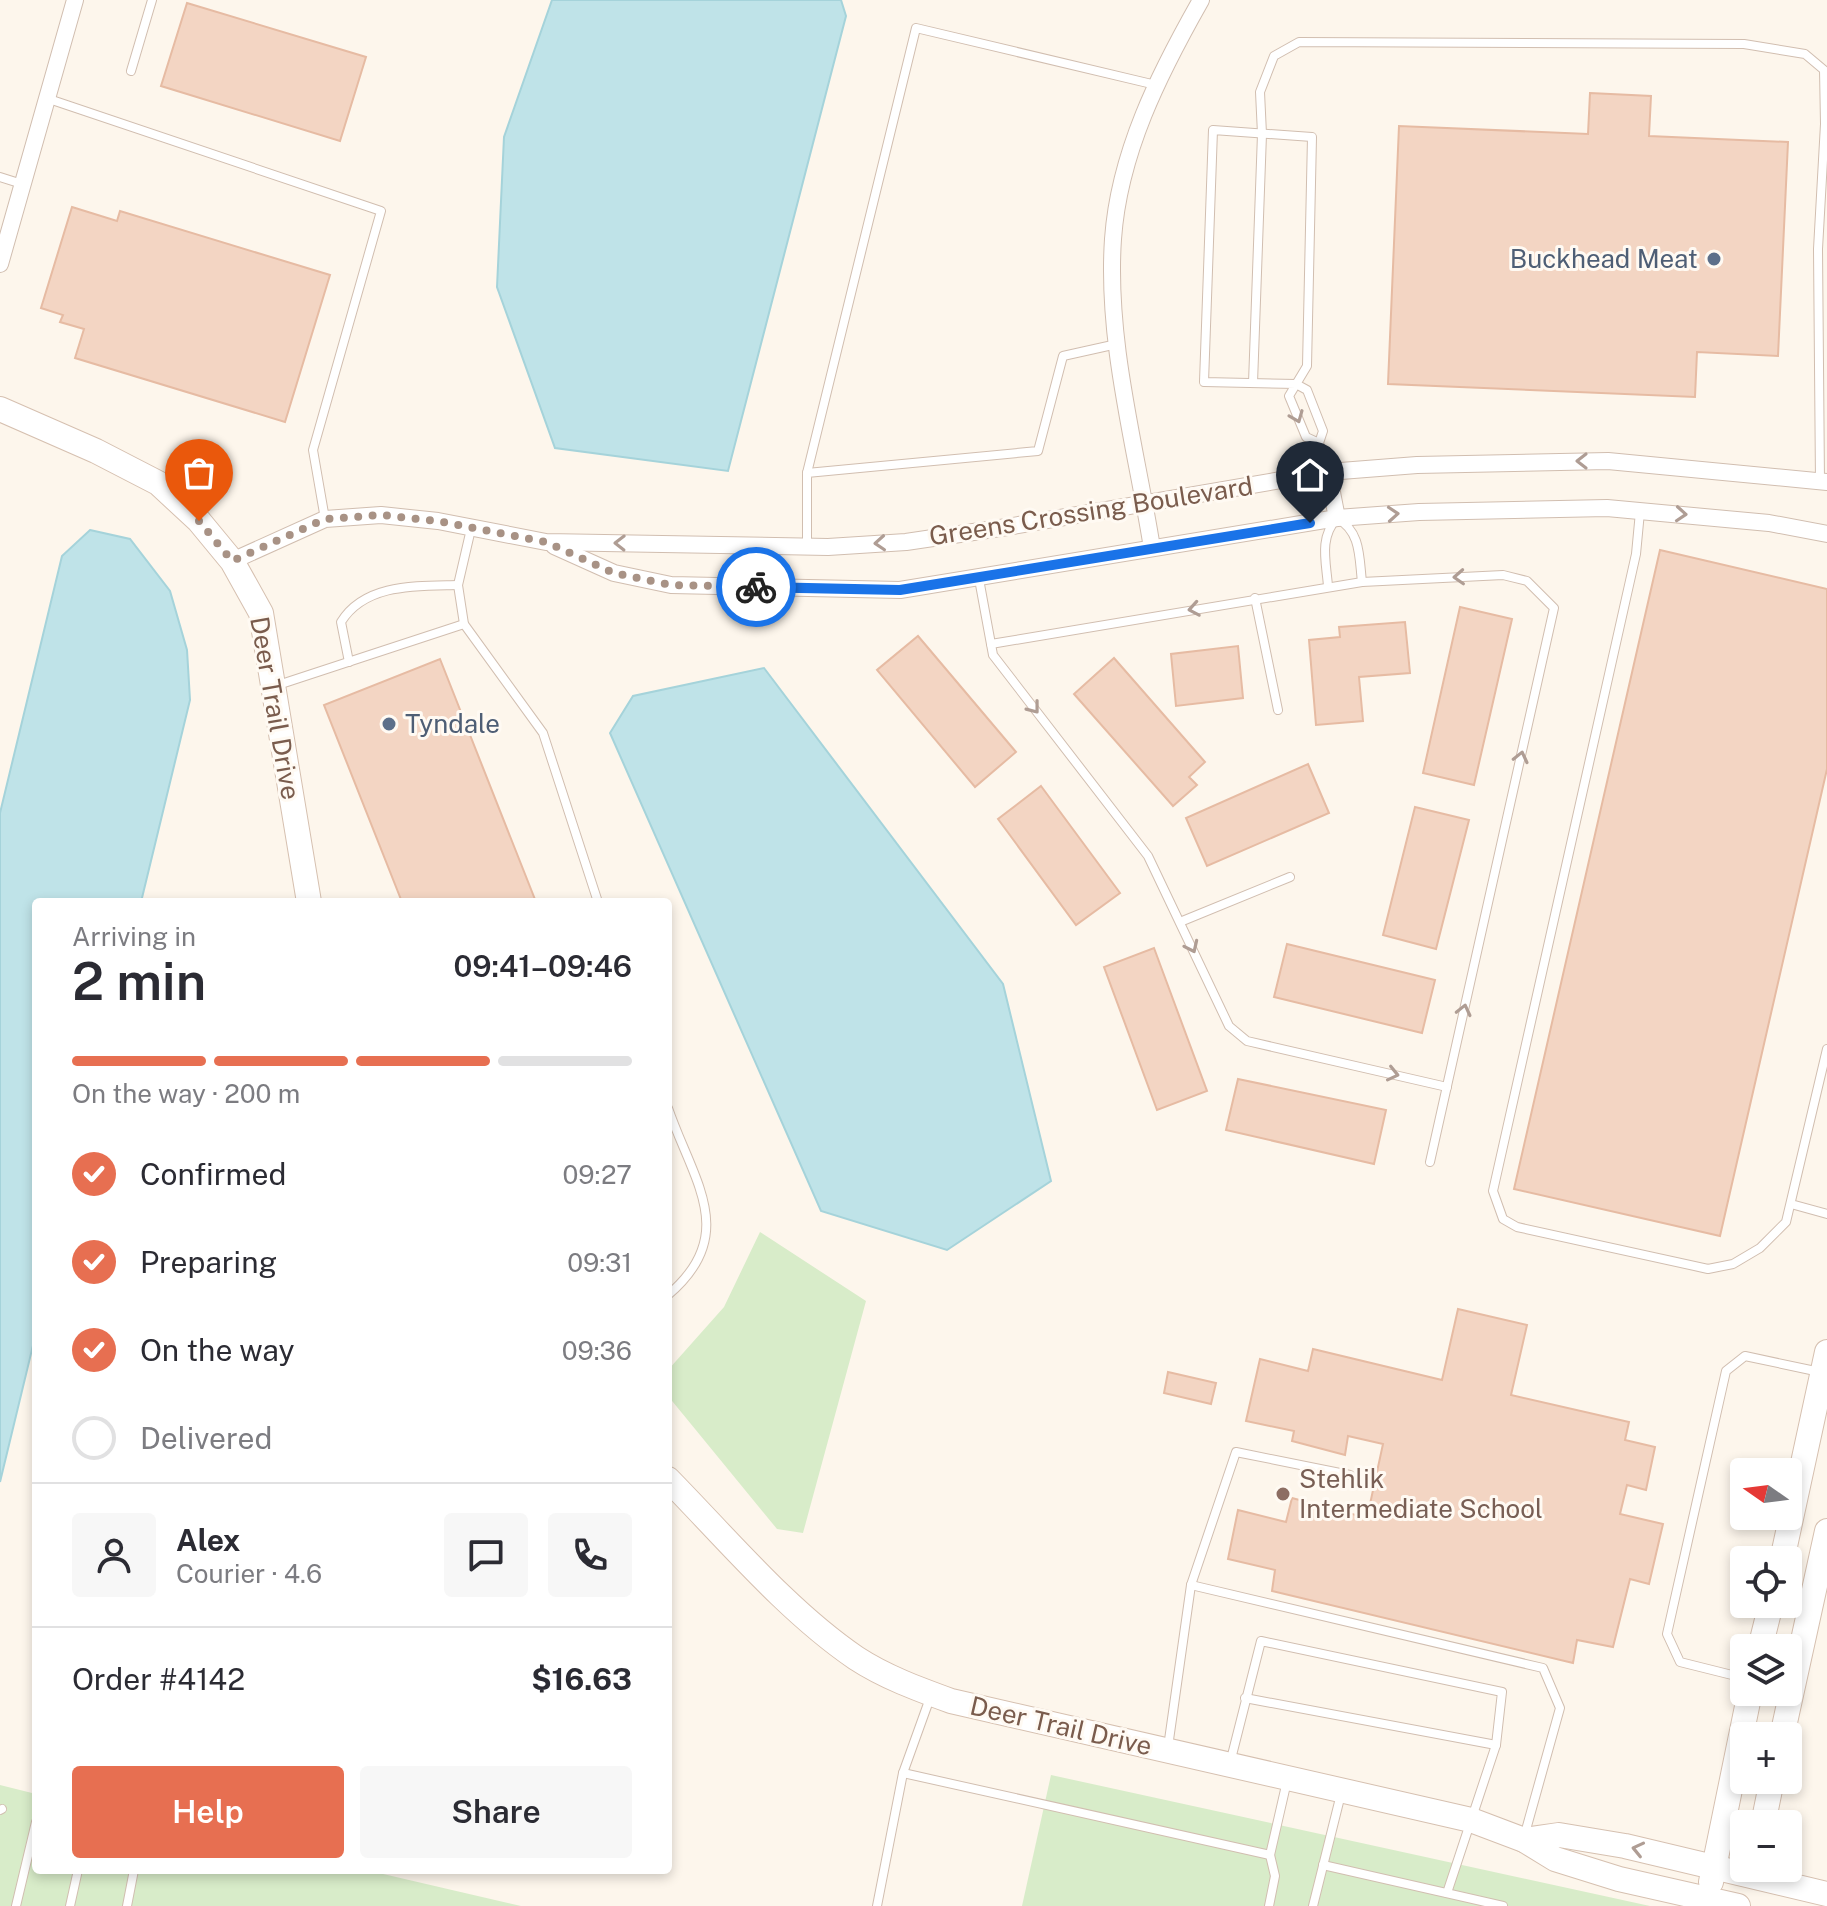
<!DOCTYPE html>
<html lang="en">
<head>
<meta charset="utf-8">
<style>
  body { margin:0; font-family:"Public Sans",sans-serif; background:#f7f7f7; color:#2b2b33; height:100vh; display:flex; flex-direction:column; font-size:30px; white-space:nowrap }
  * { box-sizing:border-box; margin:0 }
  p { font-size:26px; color:#7c7c81 }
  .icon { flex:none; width:44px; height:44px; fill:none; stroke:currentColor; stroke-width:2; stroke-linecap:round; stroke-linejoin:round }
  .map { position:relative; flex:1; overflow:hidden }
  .panel { position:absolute; left:32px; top:898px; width:640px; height:976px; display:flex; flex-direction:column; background:#fff; border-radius:8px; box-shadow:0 4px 12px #0003 }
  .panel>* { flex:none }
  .needle { width:52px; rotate:284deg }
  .buttons { position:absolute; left:1730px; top:1458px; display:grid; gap:16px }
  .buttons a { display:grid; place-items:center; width:72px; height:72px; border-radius:8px; background:#fff; box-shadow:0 4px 12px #0003; font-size:40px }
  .pin { position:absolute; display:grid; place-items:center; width:68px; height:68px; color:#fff; margin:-82px -34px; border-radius:50% 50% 50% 0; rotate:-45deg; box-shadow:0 0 8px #0007 }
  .pin .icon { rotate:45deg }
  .courier { position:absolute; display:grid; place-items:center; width:80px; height:80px; margin:-40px; border:6px solid #1a73e8; border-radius:50%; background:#fff; color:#222; box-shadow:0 2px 10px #0007 }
  .overview em { font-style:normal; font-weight:600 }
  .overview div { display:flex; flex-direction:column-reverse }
  .overview { display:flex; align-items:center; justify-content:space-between; height:136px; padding:0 40px }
  h1 { font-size:52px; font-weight:600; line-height:60px }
  .bar { display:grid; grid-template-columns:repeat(4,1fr); gap:12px 8px; align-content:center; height:96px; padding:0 40px }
  .bar i { height:10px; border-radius:6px; background:#e1e1e2 }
  .bar .active { background:#e76f51 }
  .bar p { grid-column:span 4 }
  .line { display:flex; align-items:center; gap:20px; padding:0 40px; border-top:2px solid #e1e1e2 }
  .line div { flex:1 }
  .round { display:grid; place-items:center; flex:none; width:84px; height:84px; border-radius:8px; background:#f7f7f7 }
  ol { padding:0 40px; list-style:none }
  li { display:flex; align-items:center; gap:24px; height:88px }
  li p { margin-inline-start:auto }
  li .icon { padding:8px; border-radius:50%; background:#e76f51; color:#fff; stroke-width:4 }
  li:last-child { color:#7c7c81 }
  li i { width:44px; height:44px; border:4px solid #e1e1e2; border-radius:50% }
  .button { display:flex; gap:16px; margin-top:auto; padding:16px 40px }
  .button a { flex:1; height:92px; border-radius:8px; background:#e76f51; color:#fff; font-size:32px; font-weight:600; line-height:92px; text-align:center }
  .button a+a { background:#f7f7f7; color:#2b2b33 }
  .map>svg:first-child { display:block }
  .green { fill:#d8ecc9 }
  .water { fill:#bfe3e8; stroke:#a5d3da; stroke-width:2 }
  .building { fill:#f3d5c3; stroke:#e6bba3; stroke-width:2 }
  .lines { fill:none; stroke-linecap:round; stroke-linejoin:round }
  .lane-casing { stroke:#d1beb0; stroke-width:10 }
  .street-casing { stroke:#d1beb0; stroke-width:18 }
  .secondary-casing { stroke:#d6c0b0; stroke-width:26 }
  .lane { stroke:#fff; stroke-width:8 }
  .street { stroke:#fff; stroke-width:16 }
  .secondary { stroke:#fff; stroke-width:24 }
  .oneway { stroke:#af9d94 }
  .done { stroke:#a89285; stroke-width:8; stroke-dasharray:0 14.4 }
  .route { stroke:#1a73e8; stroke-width:10 }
  .service-dot { fill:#5c6f8a; stroke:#fffaf3; stroke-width:3 }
  .education-dot { fill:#8d6e63; stroke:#fffaf3; stroke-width:3 }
  .labels { text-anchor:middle; stroke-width:6; stroke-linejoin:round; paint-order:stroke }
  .service-label { font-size:26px; fill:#4e5e75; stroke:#fffaf3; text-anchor:end }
  .street-label { font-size:26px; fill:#7a5c4d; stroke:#fffaf3 }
  .education-label { font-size:26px; fill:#785e54; stroke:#fffaf3; text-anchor:start }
</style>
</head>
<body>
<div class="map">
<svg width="1827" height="1906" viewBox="0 0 1827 1906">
  <rect width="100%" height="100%" fill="#fdf6ec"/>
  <g class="green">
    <path d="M760,1232L866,1301L803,1533L777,1529L668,1396V1370L724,1307Z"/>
    <path d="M1051,1775L1650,1906H1022Z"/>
    <path d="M0,1785L36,1794V1870H366L521,1906H0Z"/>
  </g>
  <g class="water">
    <path d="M552,0H841L846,16L728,471L555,448L497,287L504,137Z"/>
    <path d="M90,530L130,539L170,591L187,650L190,700L141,902H36V1333L0,1482V813L62,556Z"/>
    <path d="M764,668L1003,984L1051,1181L947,1250L821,1211L610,733L633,696Z"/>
  </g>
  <g class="building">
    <path d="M187,3L366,57L340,141L161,86Z"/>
    <path d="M1590,93L1651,96L1649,136L1788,142L1778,356L1697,352L1695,397L1388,384L1399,126L1588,134Z"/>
    <path d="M72,207L117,221L120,211L330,275L285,422L75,358L84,329L60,322L63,315L41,308Z"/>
    <path d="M1660,550L1827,589V769L1720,1236L1514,1189Z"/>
    <path d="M1460,607L1512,619L1474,785L1423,773Z"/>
    <path d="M1405,622L1410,673L1359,677L1363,721L1316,725L1309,640L1340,637L1339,627Z"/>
    <path d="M918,636L1016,752L975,787L877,670Z"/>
    <path d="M1238,646L1243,698L1176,706L1171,654Z"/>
    <path d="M1114,658L1205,762L1189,777L1197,785L1173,806L1074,694Z"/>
    <path d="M440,659L536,902H402L324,705Z"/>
    <path d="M1308,764L1329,813L1207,866L1186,818Z"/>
    <path d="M1041,786L1120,893L1076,925L998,819Z"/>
    <path d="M1415,807L1469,820L1436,949L1383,935Z"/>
    <path d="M1287,944L1435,980L1422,1033L1274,997Z"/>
    <path d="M1154,948L1207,1091L1157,1110L1104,967Z"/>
    <path d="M1238,1079L1386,1110L1374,1164L1226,1130Z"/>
    <path d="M1458,1309L1527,1325L1511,1395L1629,1422L1625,1440L1655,1447L1646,1490L1627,1485L1620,1514L1663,1524L1649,1584L1630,1579L1613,1647L1577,1640L1573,1663L1272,1591L1275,1570L1228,1559L1238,1510L1286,1522L1292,1498L1367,1518L1383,1444L1348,1436L1345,1455L1292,1441L1294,1431L1246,1421L1260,1359L1308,1371L1313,1349L1442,1380Z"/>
    <path d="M1168,1372L1216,1383L1211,1404L1164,1393Z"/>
  </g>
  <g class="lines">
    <defs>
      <g id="lane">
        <path d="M131,71L152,0"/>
        <path d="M46,98L381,211L313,450L325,519"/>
        <path d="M0,177L22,184"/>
        <path d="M1253,383L1262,134L1260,92L1274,56L1299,42L1744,44L1805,54L1824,70L1825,124L1818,249L1820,482"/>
        <path d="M1319,443L1306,437L1289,396L1307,366L1312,137L1213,130L1204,382L1296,384L1307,390L1323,431L1319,443L1328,472"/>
        <path d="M807,473L916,28L1156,85"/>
        <path d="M1640,512L1636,554L1493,1191L1503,1219L1517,1227L1708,1269L1733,1264L1760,1248L1786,1222L1827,1049"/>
        <path d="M471,529L458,585L464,624L543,733L598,902"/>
        <path d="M807,546V473L1038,451L1063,356L1117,344"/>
        <path d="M979,579L993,655L1148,856L1229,1026L1247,1041L1447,1087"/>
        <path d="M1328,586C1326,561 1319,538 1337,518C1361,532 1359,556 1362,582"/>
        <path d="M1255,598L1278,710"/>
        <path d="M991,644L1362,582L1503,575L1527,581L1554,608L1430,1162"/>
        <path d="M349,662L341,622C365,583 417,586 458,585"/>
        <path d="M275,686L464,624"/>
        <path d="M1180,922L1290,877"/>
        <path d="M668,1108C693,1181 740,1234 668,1295"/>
        <path d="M1791,1204L1827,1214"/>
        <path d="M1191,1585L1543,1668L1560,1708L1524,1837"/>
        <path d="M1744,1678L1680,1662L1667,1634L1726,1371L1745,1356L1820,1372"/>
        <path d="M1245,1698L1496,1745"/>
        <path d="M1168,1747L1191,1585L1236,1452L1350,1475"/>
        <path d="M1230,1763L1261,1641L1502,1692L1496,1745L1447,1893"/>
        <path d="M903,1773L1270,1855L1287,1781"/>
        <path d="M0,1810L2,1809"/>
        <path d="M1323,1865L1503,1906"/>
        <path d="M16,1906L36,1822"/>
        <path d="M70,1906L78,1870"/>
        <path d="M127,1906L134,1870"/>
        <path d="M877,1906L903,1773L930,1698"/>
        <path d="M1269,1906L1275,1876L1270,1855"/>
        <path d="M1313,1906L1341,1794"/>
      </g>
      <g id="street">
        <path d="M0,264L75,0"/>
        <path d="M1328,472L1337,518"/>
        <path d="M554,546L614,573L671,585L900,590L1337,518L1419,512L1607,508L1769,523L1827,534"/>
        <path d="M1152,548C1136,447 1106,342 1113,239C1119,153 1159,74 1201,0"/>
        <path d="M232,561L325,519L381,515L438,521L546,542L828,547L906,542L1007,527L1328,472L1417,465L1608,461L1827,482"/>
      </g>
      <g id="secondary">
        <path d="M0,409L96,451L158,483L199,521L232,561L261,613L309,902"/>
        <path d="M668,1479C726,1538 787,1611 856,1658C885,1677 918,1689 951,1701L1471,1820L1524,1840L1555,1859L1619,1879L1738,1906"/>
        <path d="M1782,1560L1827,1352"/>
        <path d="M1760,1648L1771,1604"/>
        <path d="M1782,1736L1827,1531"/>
        <path d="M1763,1824L1772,1780"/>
        <path d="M1524,1840L1559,1835L1625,1846L1827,1894"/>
        <path d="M1711,1882L1750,1692"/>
      </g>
    </defs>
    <use href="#lane" class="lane-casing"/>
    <use href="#street" class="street-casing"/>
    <use href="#secondary" class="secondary-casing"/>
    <use href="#lane" class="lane"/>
    <use href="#street" class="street"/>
    <use href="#secondary" class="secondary"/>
  </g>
  <defs><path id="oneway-chevron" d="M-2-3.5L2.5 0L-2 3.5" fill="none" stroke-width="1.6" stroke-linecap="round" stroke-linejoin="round" transform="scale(2)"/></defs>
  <g class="oneway">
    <use href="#oneway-chevron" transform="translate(1297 417) rotate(68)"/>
    <use href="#oneway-chevron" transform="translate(1582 461) rotate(-180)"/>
    <use href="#oneway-chevron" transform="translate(1393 514) rotate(-4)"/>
    <use href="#oneway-chevron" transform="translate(1681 514) rotate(4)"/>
    <use href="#oneway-chevron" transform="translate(620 543) rotate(-179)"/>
    <use href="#oneway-chevron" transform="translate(880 543) rotate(176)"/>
    <use href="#oneway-chevron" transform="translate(1459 577) rotate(177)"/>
    <use href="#oneway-chevron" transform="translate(1194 609) rotate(170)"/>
    <use href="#oneway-chevron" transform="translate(1034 708) rotate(52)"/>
    <use href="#oneway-chevron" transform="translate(1521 757) rotate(-77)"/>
    <use href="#oneway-chevron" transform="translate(1192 947) rotate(65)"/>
    <use href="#oneway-chevron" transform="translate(1464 1010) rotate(-77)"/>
    <use href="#oneway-chevron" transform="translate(1393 1074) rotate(13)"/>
    <use href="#oneway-chevron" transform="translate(1638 1849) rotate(-167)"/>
  </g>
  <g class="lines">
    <path class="done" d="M199,521L232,561L325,519L381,515L438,521L546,542L614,573L671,585L756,587"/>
    <path class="route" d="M756,587L900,590L1310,523"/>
  </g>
  <g class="service-dot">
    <circle cx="1714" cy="259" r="8"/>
    <circle cx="389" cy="724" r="8"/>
  </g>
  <circle class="education-dot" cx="1283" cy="1494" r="8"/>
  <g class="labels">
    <g class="service-label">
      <text x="1698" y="268">Buckhead Meat</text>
      <text x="405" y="733" text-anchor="start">Tyndale</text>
    </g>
    <g class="street-label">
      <text transform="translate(1091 511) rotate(-9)" y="9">Greens Crossing Boulevard</text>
      <text transform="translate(275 708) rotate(80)" y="9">Deer Trail Drive</text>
      <text transform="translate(1061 1726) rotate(13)" y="9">Deer Trail Drive</text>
    </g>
    <g class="education-label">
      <text x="1299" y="1488">Stehlik<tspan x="1299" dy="30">Intermediate School</tspan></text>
    </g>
  </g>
</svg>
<div class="buttons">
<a><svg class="needle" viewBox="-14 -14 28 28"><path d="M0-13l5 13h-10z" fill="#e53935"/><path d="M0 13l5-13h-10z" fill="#7c7c81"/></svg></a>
<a><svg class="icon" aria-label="locate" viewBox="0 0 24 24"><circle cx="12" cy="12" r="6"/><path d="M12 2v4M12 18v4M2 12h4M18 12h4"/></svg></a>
<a><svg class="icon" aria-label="layers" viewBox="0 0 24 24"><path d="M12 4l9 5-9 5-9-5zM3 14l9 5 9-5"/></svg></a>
<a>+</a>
<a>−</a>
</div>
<div class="pin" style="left:199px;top:521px;background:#ea580c"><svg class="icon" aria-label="bag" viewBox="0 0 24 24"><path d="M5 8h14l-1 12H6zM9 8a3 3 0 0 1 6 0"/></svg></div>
<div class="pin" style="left:1310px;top:523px;background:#1f2937"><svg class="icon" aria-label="home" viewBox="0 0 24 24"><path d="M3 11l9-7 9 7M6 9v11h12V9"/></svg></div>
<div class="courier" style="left:756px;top:587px"><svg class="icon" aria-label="bike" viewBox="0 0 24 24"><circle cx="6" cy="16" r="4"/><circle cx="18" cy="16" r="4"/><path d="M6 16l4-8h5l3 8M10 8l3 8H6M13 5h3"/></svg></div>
<section class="panel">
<div class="overview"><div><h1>2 min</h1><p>Arriving in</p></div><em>09:41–09:46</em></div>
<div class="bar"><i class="active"></i><i class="active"></i><i class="active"></i><i></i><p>On the way · 200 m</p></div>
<ol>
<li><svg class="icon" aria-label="check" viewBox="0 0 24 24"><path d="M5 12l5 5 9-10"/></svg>Confirmed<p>09:27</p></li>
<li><svg class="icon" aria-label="check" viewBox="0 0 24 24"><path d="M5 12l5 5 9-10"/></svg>Preparing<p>09:31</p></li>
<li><svg class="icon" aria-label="check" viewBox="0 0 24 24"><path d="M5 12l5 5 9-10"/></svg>On the way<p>09:36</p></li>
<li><i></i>Delivered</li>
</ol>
<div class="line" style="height:144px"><a class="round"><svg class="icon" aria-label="person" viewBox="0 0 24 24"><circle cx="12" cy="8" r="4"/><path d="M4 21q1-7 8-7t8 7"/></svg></a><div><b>Alex</b><p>Courier · 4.6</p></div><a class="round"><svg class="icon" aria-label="chat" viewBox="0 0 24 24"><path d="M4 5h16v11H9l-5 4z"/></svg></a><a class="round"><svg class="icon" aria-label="phone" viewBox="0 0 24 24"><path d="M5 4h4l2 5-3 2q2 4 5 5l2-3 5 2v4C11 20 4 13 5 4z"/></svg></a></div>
<div class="line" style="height:104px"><div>Order #4142</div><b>$16.63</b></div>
<div class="button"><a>Help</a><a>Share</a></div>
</section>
</div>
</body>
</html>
